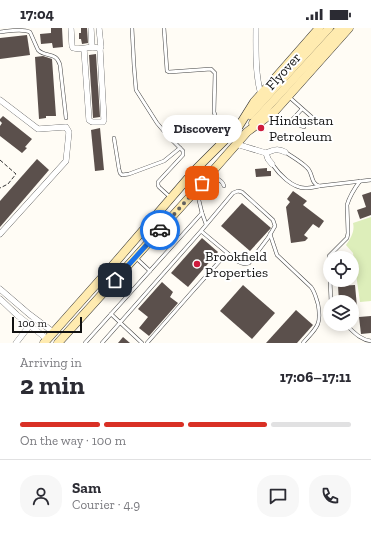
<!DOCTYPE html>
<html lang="en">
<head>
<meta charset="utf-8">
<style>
  body { margin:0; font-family:"Zilla Slab",serif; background:#f7f7f7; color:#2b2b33; height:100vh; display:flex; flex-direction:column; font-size:15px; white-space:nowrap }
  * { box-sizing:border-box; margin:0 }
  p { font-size:13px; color:#7c7c81 }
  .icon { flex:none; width:22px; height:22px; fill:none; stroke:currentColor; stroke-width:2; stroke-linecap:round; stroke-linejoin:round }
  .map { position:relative; height:315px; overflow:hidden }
  .panel { display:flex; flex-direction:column; background:#fff; flex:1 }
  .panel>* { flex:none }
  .controls { position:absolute; left:323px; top:223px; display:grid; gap:8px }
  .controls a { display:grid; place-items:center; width:36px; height:36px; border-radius:50%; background:#fff; box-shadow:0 2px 10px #0003; font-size:20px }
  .scale { position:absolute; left:12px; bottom:10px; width:70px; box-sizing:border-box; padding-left:4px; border:2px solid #111; border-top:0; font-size:11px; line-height:14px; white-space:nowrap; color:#111; -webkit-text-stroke:3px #fff; paint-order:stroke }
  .pin { position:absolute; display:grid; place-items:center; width:34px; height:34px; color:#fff; margin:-17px; border-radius:8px; box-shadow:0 2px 6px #0006 }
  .courier { position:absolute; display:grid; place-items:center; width:40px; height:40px; margin:-20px; border:3px solid #1a73e8; border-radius:50%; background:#fff; color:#222; box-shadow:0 1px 5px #0007 }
  .bubble { position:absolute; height:28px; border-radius:14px; background:#fff; box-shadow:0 2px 10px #0003; font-size:13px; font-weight:700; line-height:28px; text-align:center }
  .summary em { font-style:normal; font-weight:700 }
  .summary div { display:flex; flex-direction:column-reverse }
  .summary { display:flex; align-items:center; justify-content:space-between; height:68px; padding:0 20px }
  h1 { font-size:26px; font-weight:700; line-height:30px }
  .bar { display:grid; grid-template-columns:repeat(4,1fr); gap:6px 4px; align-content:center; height:48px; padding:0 20px }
  .bar i { height:5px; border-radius:3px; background:#e1e1e2 }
  .bar .current { background:#d93025 }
  .bar p { grid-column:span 4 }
  .line { display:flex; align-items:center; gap:10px; padding:0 20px; border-top:1px solid #e1e1e2 }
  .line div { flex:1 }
  .round { display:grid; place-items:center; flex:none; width:42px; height:42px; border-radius:16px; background:#f7f7f7 }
  .status { display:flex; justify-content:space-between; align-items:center; height:28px; padding:0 20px; background:#fff; direction:ltr }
  .status svg { height:11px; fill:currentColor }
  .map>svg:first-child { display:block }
  .green { fill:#ddeeba }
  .building { fill:#5b504c }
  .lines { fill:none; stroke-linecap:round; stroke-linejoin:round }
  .service-casing { stroke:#444; stroke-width:4 }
  .minor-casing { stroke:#444; stroke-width:6 }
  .secondary-casing { stroke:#333; stroke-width:9 }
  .path { stroke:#333; stroke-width:1; stroke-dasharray:4 2; stroke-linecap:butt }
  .service { stroke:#fff; stroke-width:3 }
  .minor { stroke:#fff; stroke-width:5.5 }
  .secondary { stroke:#ffebb0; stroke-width:8 }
  .done { stroke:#646361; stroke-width:4; stroke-dasharray:0 7.2 }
  .route { stroke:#1a73e8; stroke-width:5 }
  .poi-dot { fill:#cf1b3d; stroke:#fff; stroke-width:1.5 }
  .labels { text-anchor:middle; stroke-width:4; stroke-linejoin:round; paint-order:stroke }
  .street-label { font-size:14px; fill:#111; stroke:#fff }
  .poi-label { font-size:14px; fill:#111; stroke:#fff; text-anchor:start }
</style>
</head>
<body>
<div class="status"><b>17:04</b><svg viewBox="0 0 49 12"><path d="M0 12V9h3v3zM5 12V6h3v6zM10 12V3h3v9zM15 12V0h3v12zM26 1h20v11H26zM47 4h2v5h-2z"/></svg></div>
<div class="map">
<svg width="371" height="315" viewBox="0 0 371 315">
  <rect width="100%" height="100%" fill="#fffcf5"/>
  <path class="green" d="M371,189V273L360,274L353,225L346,217C351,210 355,203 353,195Z"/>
  <g class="building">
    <path d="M51,0H62L63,19L53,20L52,15L41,16L40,6L51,5Z"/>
    <path d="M81,0H87L88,15L82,16L81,11H79V5H81Z"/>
    <path d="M27,7L30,27L0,31V10Z"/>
    <path d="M96,26L100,89L93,90L89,27Z"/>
    <path d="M43,28L52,31L56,88H46V90L39,91L35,29Z"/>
    <path d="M3,88L32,111L25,119L27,120L22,125L0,108V98L2,95L0,93V91Z"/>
    <path d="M100,100L104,142L95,143L91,102Z"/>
    <path d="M37,131L49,142L0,199V173Z"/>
    <path d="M267,140V143H271V148L256,149L255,141Z"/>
    <path d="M293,163L307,173L303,177L324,193L319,200L313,196L304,207L308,210L305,213L291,215L286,179L290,174L287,171Z"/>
    <path d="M371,164V187L360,191L357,182L366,179L362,167Z"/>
    <path d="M242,175L271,200L250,223L221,198Z"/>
    <path d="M202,210L218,224L188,259L171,245Z"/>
    <path d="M162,254L173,264L170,269L178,275L149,308L139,300L148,289L138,281Z"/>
    <path d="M243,257L275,285L252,311L220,283Z"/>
    <path d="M355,257L357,279H352V274H339L338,258Z"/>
    <path d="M296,282L313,297L297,315H266Z"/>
    <path d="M371,288V305L361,306L359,289Z"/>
    <path d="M123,309L130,315H118Z"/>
  </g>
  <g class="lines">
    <defs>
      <g id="service">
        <path d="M132,0L134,38L136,62L157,95L168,108L183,123V127L158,154V157L159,159L170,169"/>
        <path d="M164,0L167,43L169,44L211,41L215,45L214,84L216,90L227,109"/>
        <path d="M0,4C9,3 22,0 30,4L38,22C46,30 56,23 60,37L66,90"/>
        <path d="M288,68L314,91"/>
        <path d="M272,87L304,99"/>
        <path d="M290,94L302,81"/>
        <path d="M114,110L119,141L120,145L122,147L129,146L164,133L180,120"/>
        <path d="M285,124C291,128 305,136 309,142C313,148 311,155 319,158L371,152"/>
        <path d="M272,136C279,146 292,160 305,160C310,160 314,159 319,158"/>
        <path d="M208,148C215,150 222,151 224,158"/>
        <path d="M197,164L202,185L206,196"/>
        <path d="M270,206L277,227L311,259C315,264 316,270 318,276C322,298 316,300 303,315"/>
        <path d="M135,229L150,243"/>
        <path d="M331,274L329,228L347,210L348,205L347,177C350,167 354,161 360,153"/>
        <path d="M111,286L142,315"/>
        <path d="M345,296C353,303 360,312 371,313"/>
        <path d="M85,315L202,185"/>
        <path d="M102,315L201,203L233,165L238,163L242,164L273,192L275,198L268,210L249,235C244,237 241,235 237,233L201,203"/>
        <path d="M147,315L191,265L227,225"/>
      </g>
      <g id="minor">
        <path d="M71,0L72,18L73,20C82,23 92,16 100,21L104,92L103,94H92L89,92L84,21"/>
        <path d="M91,0L92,19"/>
        <path d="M99,0L101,19L100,21"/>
        <path d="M256,0C256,23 255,45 261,67"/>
        <path d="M0,72L38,101L66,99L69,104L66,133L0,206"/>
        <path d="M236,116L266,125L268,131L272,136"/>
        <path d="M266,125C273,122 278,120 285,124"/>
        <path d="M0,261L29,286L53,304"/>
        <path d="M0,271L17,287L47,311"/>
        <path d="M16,315L30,297"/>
      </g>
      <g id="secondary">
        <path d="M250,87L329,0"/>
        <path d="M253,95L340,0"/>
        <path d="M44,315L107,244L195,142L239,98L254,74L319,0"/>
        <path d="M58,315L196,162L247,104L275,83L349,0"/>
      </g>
    </defs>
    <use href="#service" class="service-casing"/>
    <use href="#minor" class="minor-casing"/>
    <use href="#secondary" class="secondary-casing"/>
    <path class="path" d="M0,132L16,146L8,156L0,160"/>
    <use href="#service" class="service"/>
    <use href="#minor" class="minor"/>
    <use href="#secondary" class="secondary"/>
  </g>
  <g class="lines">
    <path class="done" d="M160,202L202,155"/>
    <path class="route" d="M115,252L160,202"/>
  </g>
  <g class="poi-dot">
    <circle cx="261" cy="100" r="4"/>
    <circle cx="197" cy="236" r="4"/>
  </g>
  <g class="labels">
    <g class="street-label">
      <text transform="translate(283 43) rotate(-48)" y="5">Flyover</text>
    </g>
    <g class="poi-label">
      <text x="269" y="97">Hindustan<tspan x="269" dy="16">Petroleum</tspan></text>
      <text x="205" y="233">Brookfield<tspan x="205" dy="16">Properties</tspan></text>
    </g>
  </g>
</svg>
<div class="controls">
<a><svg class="icon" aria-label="locate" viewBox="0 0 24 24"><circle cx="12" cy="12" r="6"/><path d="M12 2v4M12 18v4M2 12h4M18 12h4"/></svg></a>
<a><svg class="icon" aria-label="layers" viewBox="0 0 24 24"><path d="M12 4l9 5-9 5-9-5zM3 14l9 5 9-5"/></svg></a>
</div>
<div class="scale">100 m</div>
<div class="pin" style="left:202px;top:155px;background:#ea580c"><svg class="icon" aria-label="bag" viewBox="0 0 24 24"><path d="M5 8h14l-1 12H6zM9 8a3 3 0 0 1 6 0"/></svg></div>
<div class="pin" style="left:115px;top:252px;background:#1f2937"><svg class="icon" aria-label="home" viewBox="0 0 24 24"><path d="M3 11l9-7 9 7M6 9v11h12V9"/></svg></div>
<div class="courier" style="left:160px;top:202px"><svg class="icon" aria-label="car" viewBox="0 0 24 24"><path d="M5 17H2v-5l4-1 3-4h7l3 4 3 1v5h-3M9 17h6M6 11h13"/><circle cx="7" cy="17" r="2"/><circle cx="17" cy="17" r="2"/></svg></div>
<div class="bubble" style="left:162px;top:87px;width:80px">Discovery</div>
</div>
<section class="panel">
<div class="summary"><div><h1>2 min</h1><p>Arriving in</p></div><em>17:06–17:11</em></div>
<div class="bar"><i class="current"></i><i class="current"></i><i class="current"></i><i></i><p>On the way · 100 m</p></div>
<div class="line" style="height:72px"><a class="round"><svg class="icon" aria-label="person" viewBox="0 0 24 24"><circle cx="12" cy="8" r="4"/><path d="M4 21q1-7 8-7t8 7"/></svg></a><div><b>Sam</b><p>Courier · 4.9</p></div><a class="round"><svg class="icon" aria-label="chat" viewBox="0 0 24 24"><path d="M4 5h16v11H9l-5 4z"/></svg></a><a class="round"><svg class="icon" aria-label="phone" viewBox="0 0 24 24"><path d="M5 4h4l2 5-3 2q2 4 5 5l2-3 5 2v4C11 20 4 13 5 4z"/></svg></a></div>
</section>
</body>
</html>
